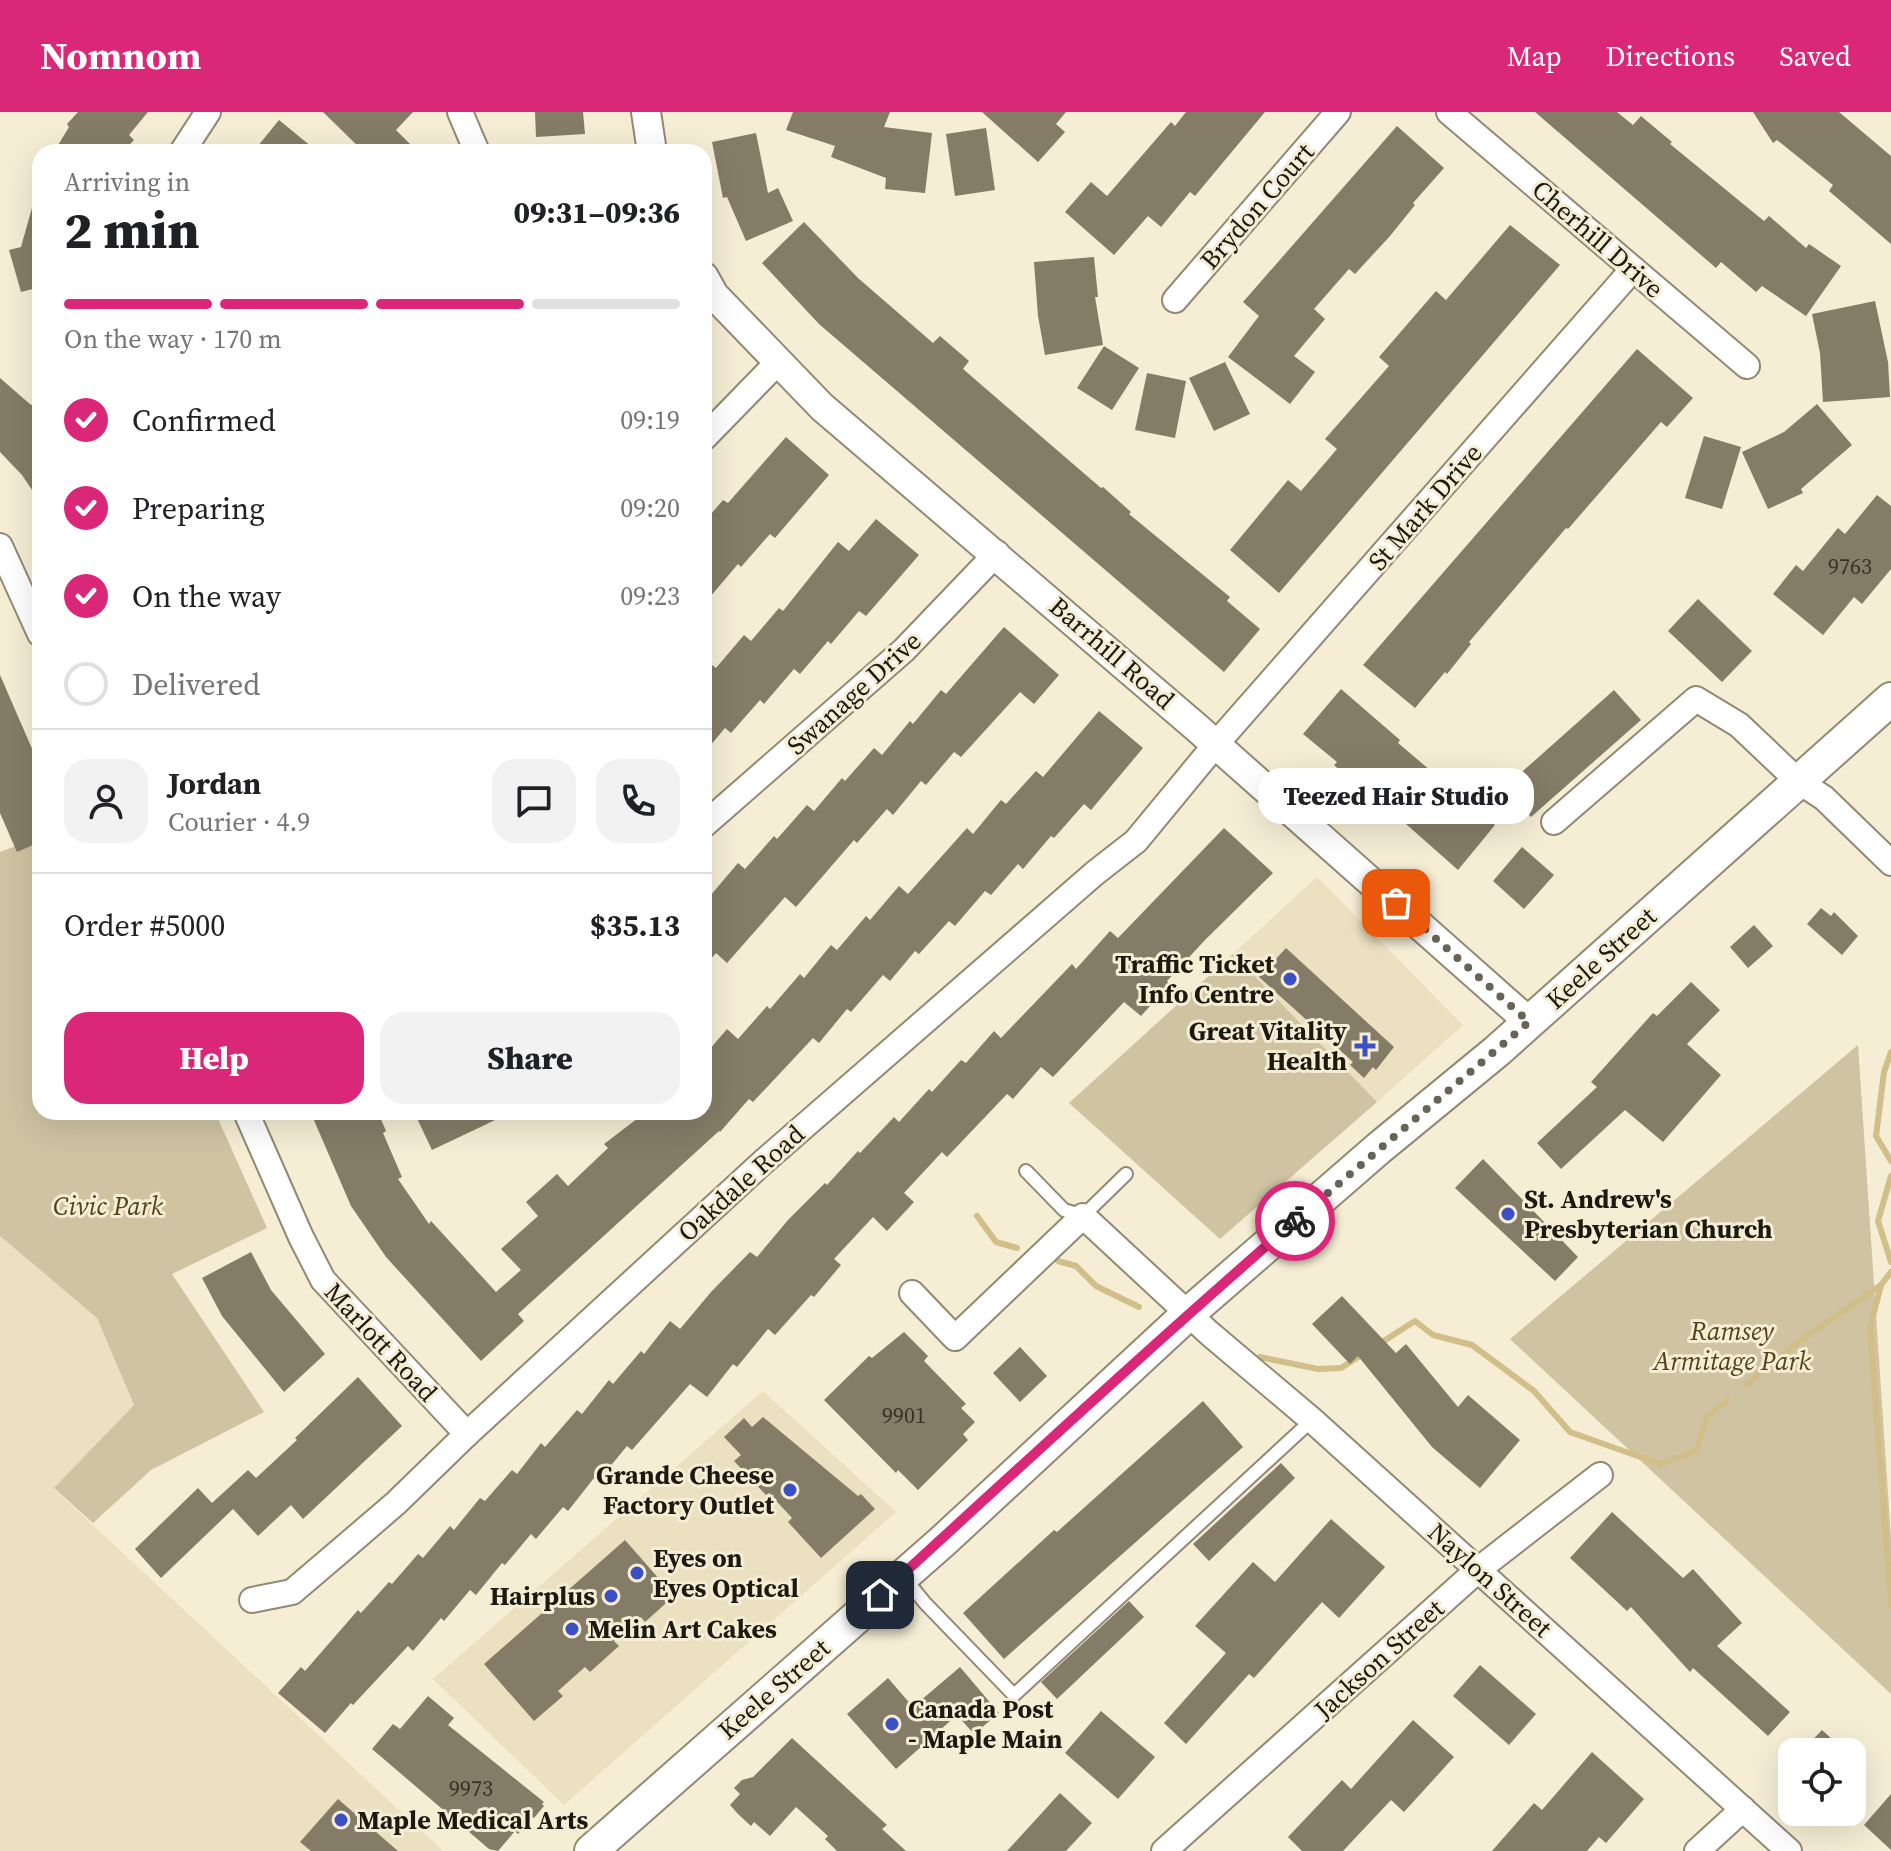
<!DOCTYPE html>
<html lang="en">
<head>
<meta charset="utf-8">
<style>
  body { margin:0; font-family:"Source Serif 4",serif; background:#f2f2f2; color:#202124; height:100vh; display:flex; flex-direction:column; font-size:30px; white-space:nowrap }
  * { box-sizing:border-box; margin:0 }
  p { font-size:26px; color:#757577 }
  .icon { flex:none; width:44px; height:44px; fill:none; stroke:currentColor; stroke-width:2; stroke-linecap:round; stroke-linejoin:round }
  .map { position:relative; flex:1; overflow:hidden }
  .side { position:absolute; left:32px; top:32px; width:680px; height:976px; display:flex; flex-direction:column; background:#fff; border-radius:24px; box-shadow:0 8px 32px #0002 }
  .side>* { flex:none }
  .fabs { position:absolute; left:1778px; top:1626px; display:grid; gap:16px }
  .fabs a { display:grid; place-items:center; width:88px; height:88px; border-radius:16px; background:#fff; box-shadow:0 8px 32px #0002; font-size:40px }
  .pin { position:absolute; display:grid; place-items:center; width:68px; height:68px; color:#fff; margin:-34px; border-radius:16px; box-shadow:0 4px 12px #0006 }
  .courier { position:absolute; display:grid; place-items:center; width:80px; height:80px; margin:-40px; border:6px solid #db2777; border-radius:50%; background:#fff; color:#222; box-shadow:0 2px 10px #0007 }
  .bubble { position:absolute; height:56px; border-radius:24px; background:#fff; box-shadow:0 8px 32px #0002; font-size:26px; font-weight:800; line-height:56px; text-align:center }
  .overview em { font-style:normal; font-weight:800 }
  .overview div { display:flex; flex-direction:column-reverse }
  .overview { display:flex; align-items:center; justify-content:space-between; height:136px; padding:0 32px }
  h1 { font-size:52px; font-weight:800; line-height:60px }
  .bar { display:grid; grid-template-columns:repeat(4,1fr); gap:12px 8px; align-content:center; height:96px; padding:0 32px }
  .bar i { height:10px; border-radius:6px; background:#e0e0e0 }
  .bar .current { background:#db2777 }
  .bar p { grid-column:span 4 }
  .line { display:flex; align-items:center; gap:20px; padding:0 32px; border-top:2px solid #e0e0e0 }
  .line div { flex:1 }
  .round { display:grid; place-items:center; flex:none; width:84px; height:84px; border-radius:24px; background:#f2f2f2 }
  ol { padding:0 32px; list-style:none }
  li { display:flex; align-items:center; gap:24px; height:88px }
  li p { margin-inline-start:auto }
  li .icon { padding:8px; border-radius:50%; background:#db2777; color:#fff; stroke-width:4 }
  li:last-child { color:#757577 }
  li i { width:44px; height:44px; border:4px solid #e0e0e0; border-radius:50% }
  .cta { display:flex; gap:16px; margin-top:auto; padding:16px 32px }
  .cta a { flex:1; height:92px; border-radius:24px; background:#db2777; color:#fff; font-size:32px; font-weight:800; line-height:92px; text-align:center }
  .cta a+a { background:#f2f2f2; color:#202124 }
  header { display:flex; align-items:center; gap:48px; box-sizing:border-box; height:112px; padding:0 40px; background:#db2777; color:#fff }
  header strong { font-size:38px }
  nav { display:flex; gap:44px; margin-inline-start:auto; font-size:28px }
  .map>svg:first-child { display:block }
  .built { fill:#ebe0c0 }
  .green { fill:#cfc3a2 }
  .lines { fill:none; stroke-linecap:round; stroke-linejoin:round }
  .stream { stroke:#d1be89; stroke-width:6 }
  .building { fill:#847c66 }
  .service-casing { stroke:#918973; stroke-width:16 }
  .minor-casing { stroke:#918973; stroke-width:28 }
  .tertiary-casing { stroke:#918973; stroke-width:32 }
  .secondary-casing { stroke:#918973; stroke-width:36 }
  .service { stroke:#fff; stroke-width:12 }
  .minor { stroke:#fff; stroke-width:24 }
  .tertiary { stroke:#fff; stroke-width:28 }
  .secondary { stroke:#fff; stroke-width:32 }
  .done { stroke:#686355; stroke-width:8; stroke-dasharray:0 14.4 }
  .route { stroke:#db2777; stroke-width:10 }
  .poi-dot { fill:#3c50c3; stroke:#f5edd4; stroke-width:3 }
  .labels { text-anchor:middle; stroke-width:6; stroke-linejoin:round; paint-order:stroke }
  .number-label { font-size:22px; fill:#363226 }
  .street-label { font-size:26px; fill:#1c1911; stroke:#f5edd4 }
  .poi-label { font-size:26px; font-weight:bold; fill:#1c1911; stroke:#f5edd4; text-anchor:start }
  .park-label { font-size:26px; font-style:italic; fill:#51431a; stroke:#f5edd4 }
</style>
</head>
<body>
<header>
<strong>Nomnom</strong>
<nav><a>Map</a><a>Directions</a><a>Saved</a></nav>
</header>
<div class="map">
<svg width="1891" height="1739" viewBox="0 0 1891 1739">
  <rect width="100%" height="100%" fill="#f5edd4"/>
  <g class="built">
    <path d="M1317,765L1463,913L1377,990L1233,842Z"/>
    <path d="M0,1124L97,1206L134,1293L54,1377L443,1739H0Z"/>
    <path d="M763,1279L896,1400L564,1693L433,1567Z"/>
  </g>
  <g class="green">
    <path d="M40,725V1000H215L267,1116L172,1162L264,1300L151,1358L93,1411L54,1376L134,1293L97,1206L0,1124V740Z"/>
    <path d="M1233,842L1377,990L1220,1127L1069,991Z"/>
    <path d="M1858,933L1891,1427V1582L1510,1227Z"/>
  </g>
  <g class="lines">
    <g class="stream">
      <path d="M1891,940L1884,960L1876,1024L1891,1049"/>
      <path d="M1891,1064L1878,1109L1891,1150"/>
      <path d="M977,1104L996,1130L1017,1136"/>
      <path d="M1058,1149L1076,1154L1096,1174L1139,1195"/>
      <path d="M1881,1173L1870,1216L1891,1493"/>
      <path d="M1379,1232L1415,1209L1433,1223L1472,1233L1534,1279L1570,1320L1660,1352L1696,1339L1707,1305L1728,1288"/>
      <path d="M1260,1245L1318,1257L1341,1256L1363,1242"/>
      <path d="M1746,1273L1801,1228L1881,1173L1891,1160"/>
    </g>
  </g>
  <g class="building">
    <path d="M78,0H148L129,23L134,28L123,40H54L69,15L67,12Z"/>
    <path d="M323,0H413L396,18L418,40H364Z"/>
    <path d="M535,0H583L585,22L536,25Z"/>
    <path d="M793,0H890L884,15L932,21L925,81L885,77L886,66L831,45L835,34L786,18Z"/>
    <path d="M982,0H1066L1056,12L1065,20L1038,50Z"/>
    <path d="M1186,0H1265L1195,84L1190,80L1161,115L1148,104L1114,143L1065,100L1091,70L1107,84L1171,10L1175,14Z"/>
    <path d="M1535,0H1617L1633,13L1641,4L1672,30L1670,32L1764,109L1769,104L1806,136L1809,132L1841,154L1806,204L1762,174L1756,180L1721,150L1716,156Z"/>
    <path d="M1753,0H1839L1891,44V132L1829,79L1833,73L1777,28L1773,31Z"/>
    <path d="M279,8L318,40H253Z"/>
    <path d="M1397,14L1444,56L1413,91L1415,93L1390,124L1355,162L1349,157L1314,197L1325,207L1294,244L1315,260L1290,292L1228,245L1259,204L1243,190Z"/>
    <path d="M986,16L995,78L955,84L946,22Z"/>
    <path d="M756,21L768,81L778,76L793,109L746,129L727,85L723,86L712,30Z"/>
    <path d="M35,85H40V175L21,180L9,138L21,135Z"/>
    <path d="M804,110L858,166L933,231L940,224L969,249L963,257L1101,376L1103,375L1131,400L1129,402L1230,485L1227,489L1260,517L1224,560L819,212L762,151Z"/>
    <path d="M1510,113L1560,153L1279,481L1230,438L1288,368L1301,379L1337,337L1325,327L1389,254L1379,245L1436,179L1446,188Z"/>
    <path d="M1094,145L1098,185H1095L1103,233L1045,243L1038,204L1034,150Z"/>
    <path d="M1875,189L1888,250L1890,285L1823,290L1820,241L1812,202Z"/>
    <path d="M1104,234L1139,256L1112,298L1077,276Z"/>
    <path d="M1637,237L1693,286L1667,315L1661,310L1568,417L1566,416L1469,530L1471,532L1447,562L1445,560L1415,596L1363,553Z"/>
    <path d="M1225,250L1250,302L1214,319L1189,266Z"/>
    <path d="M1147,261L1186,269L1175,326L1135,318Z"/>
    <path d="M0,266L31,293L40,284V390L22,363L0,340Z"/>
    <path d="M1817,292L1852,333L1801,377L1803,381L1768,397L1742,340L1784,320Z"/>
    <path d="M1704,324L1741,335L1722,397L1685,386Z"/>
    <path d="M786,325L829,363L775,426L770,422L741,455L738,452L704,492V410L723,388L728,391Z"/>
    <path d="M1877,383L1891,394V457L1862,492L1854,485L1823,523L1773,482L1796,453L1803,459L1838,416L1845,422Z"/>
    <path d="M876,407L919,443L866,504L859,499L831,532L828,529L800,562L794,557L764,592L760,588L731,621L725,616L704,641V563L712,553L716,556L744,523L751,529L779,496L783,499L838,430L849,439Z"/>
    <path d="M1698,487L1752,539L1722,570L1668,519Z"/>
    <path d="M1004,515L1059,563L1034,592L1020,580L961,645L954,640L926,673L921,669L893,703L887,697L857,731L854,728L796,795L785,785L727,851L716,841L704,855V791L738,751L745,757L774,724L777,727L807,693L814,699L842,666L845,669L874,636L882,643L910,609L913,612L941,578L946,582Z"/>
    <path d="M0,563L40,655V730L17,740L0,701Z"/>
    <path d="M1341,577L1400,628L1398,631L1495,713L1458,758L1362,673L1359,675L1334,653L1337,650L1303,622Z"/>
    <path d="M1614,578L1641,608L1531,705L1505,675Z"/>
    <path d="M1099,599L1143,636L1091,698L1084,692L1054,726L1051,724L1023,757L1018,752L991,783L985,779L955,814L949,809L919,842L915,839L890,869L883,863L851,900L847,897L819,931L813,926L753,990L749,987L720,1020L719,1019L518,1202L524,1209L481,1249L386,1145L351,1094L313,1006L327,1000H378L386,1019L383,1021L402,1065L398,1067L429,1112L431,1109L496,1180L521,1158L501,1137L538,1104L526,1090L557,1062L568,1074L608,1036L604,1032L646,1000H704V944L727,917L738,927L767,894L770,897L800,862L804,866L831,833L837,838L866,804L870,808L899,774L908,782L967,716L973,722L1001,688L1006,692L1036,659L1043,665Z"/>
    <path d="M1224,716L1273,761L1205,828L1167,869L1170,872L1141,904L1124,890L1053,965L1041,955L1013,987L1007,982L947,1045L942,1040L904,1081L914,1090L887,1119L873,1105L834,1147L841,1153L814,1185L811,1183L775,1223L768,1217L737,1255L733,1252L707,1285L690,1272L632,1338L627,1334L598,1369L594,1366L568,1399L563,1395L536,1427L531,1422L505,1453L502,1451L476,1483L470,1478L444,1509L441,1506L413,1539L408,1534L353,1593L351,1591L325,1621L278,1581L301,1555L305,1559L358,1498L361,1501L389,1470L392,1472L418,1442L423,1446L450,1414L454,1418L480,1386L485,1389L512,1358L517,1362L541,1331L545,1335L577,1298L582,1302L609,1268L613,1272L641,1239L644,1242L670,1209L680,1217L711,1180L750,1140L757,1145L788,1108L825,1071L827,1073L858,1039L860,1041L894,1005L899,1010L929,977L932,980L961,948L966,951L994,919L1001,926L1072,852L1076,857L1110,819L1118,826Z"/>
    <path d="M1522,735L1554,763L1524,797L1493,769Z"/>
    <path d="M1821,796L1831,804L1834,800L1858,824L1842,843L1807,812Z"/>
    <path d="M1754,813L1773,834L1748,856L1730,835Z"/>
    <path d="M1286,836L1394,935L1376,958L1373,955L1364,966L1350,953L1353,950L1259,865Z"/>
    <path d="M1691,870L1720,898L1687,932L1721,963L1663,1030L1625,998L1561,1057L1537,1031L1597,975L1591,970L1653,901L1657,904Z"/>
    <path d="M414,1000H512L432,1038Z"/>
    <path d="M1483,1047L1578,1145L1555,1169L1455,1076Z"/>
    <path d="M251,1140L271,1178L325,1242L284,1280L222,1204L202,1166Z"/>
    <path d="M1342,1184L1396,1241L1406,1232L1458,1295L1468,1283L1520,1328L1480,1376L1432,1335L1358,1244L1350,1252L1312,1212Z"/>
    <path d="M904,1220L928,1244L924,1249L966,1292L961,1296L975,1310L963,1322L968,1328L918,1378L898,1358L896,1361L824,1288L869,1244L872,1246Z"/>
    <path d="M1020,1235L1047,1264L1020,1290L993,1261Z"/>
    <path d="M358,1265L402,1314L303,1407L291,1393L258,1424L233,1397L161,1466L135,1437L198,1376L212,1391L248,1358L256,1366L297,1328L295,1326Z"/>
    <path d="M1203,1289L1243,1335L1004,1547L963,1501L1054,1418L1057,1420Z"/>
    <path d="M763,1305L858,1384L861,1382L875,1397L821,1446L788,1410L792,1406L769,1381L766,1383L734,1349L741,1343L724,1325L744,1306L752,1315Z"/>
    <path d="M1281,1351L1295,1366L1209,1449L1193,1432Z"/>
    <path d="M1612,1400L1683,1466L1693,1457L1742,1511L1717,1534L1790,1600L1768,1624L1693,1556L1690,1560L1631,1495L1627,1499L1570,1446Z"/>
    <path d="M1331,1407L1385,1455L1339,1506L1322,1490L1254,1566L1249,1562L1186,1632L1164,1611L1226,1541L1195,1514L1253,1450L1275,1470Z"/>
    <path d="M625,1428L674,1484L645,1510L641,1505L614,1529L619,1534L590,1560L585,1555L558,1579L563,1584L534,1609L484,1552Z"/>
    <path d="M1129,1489L1144,1505L1057,1587L1041,1570Z"/>
    <path d="M1480,1553L1536,1602L1509,1633L1453,1584Z"/>
    <path d="M960,1555L999,1601L974,1622L957,1603L896,1657L847,1602L888,1566L913,1595Z"/>
    <path d="M428,1584L454,1606L448,1613L544,1690L542,1692L544,1694L534,1706L532,1705L518,1722L515,1719L498,1739L489,1737L372,1637L393,1612L400,1617Z"/>
    <path d="M1101,1599L1155,1645L1118,1687L1065,1641Z"/>
    <path d="M1413,1608L1454,1645L1404,1700L1391,1688L1343,1739H1302L1288,1725L1342,1668L1351,1677Z"/>
    <path d="M1822,1618L1846,1640H1801Z"/>
    <path d="M792,1626L887,1713L882,1717L906,1739H837L825,1727L828,1724L796,1695L770,1724L754,1710L751,1714L738,1702L730,1693L740,1682L734,1676L742,1668L753,1665Z"/>
    <path d="M1592,1640L1644,1687L1606,1731L1599,1725L1587,1739H1492L1534,1691L1542,1698Z"/>
    <path d="M1060,1681L1092,1711L1066,1739H1007Z"/>
    <path d="M1891,1682V1738L1864,1713Z"/>
    <path d="M338,1687L398,1739H311L300,1730Z"/>
  </g>
  <g class="lines">
    <defs>
      <g id="service">
        <path d="M1026,1059L1064,1098L1083,1104L1126,1062"/>
        <path d="M903,1464L925,1491L1014,1583L1312,1308"/>
      </g>
      <g id="minor">
        <path d="M460,0L477,40"/>
        <path d="M1449,0L1747,254"/>
        <path d="M182,40L208,0"/>
        <path d="M1175,188L1338,0"/>
        <path d="M704,326L777,251"/>
        <path d="M0,434L40,522"/>
        <path d="M1554,710L1696,587L1739,613L1798,669L1824,686L1891,751"/>
        <path d="M704,713L904,538L997,441"/>
        <path d="M246,1000L301,1125L323,1168L467,1322"/>
        <path d="M912,1181L955,1226L1083,1104L1209,1221L1312,1308L1789,1739"/>
        <path d="M252,1488L292,1480L339,1440L396,1391L467,1322L762,1051L1095,761L1136,729L1216,632L1633,157"/>
        <path d="M1164,1739L1479,1457L1600,1363"/>
        <path d="M1697,1739L1743,1697"/>
      </g>
      <g id="tertiary">
        <path d="M646,0L652,40"/>
        <path d="M704,165L714,183L822,295L1196,615L1529,910"/>
      </g>
      <path id="secondary" d="M591,1739L943,1429L1188,1202L1379,1036L1497,939L1891,587"/>
    </defs>
    <use href="#service" class="service-casing"/>
    <use href="#minor" class="minor-casing"/>
    <use href="#tertiary" class="tertiary-casing"/>
    <use href="#secondary" class="secondary-casing"/>
    <use href="#service" class="service"/>
    <use href="#minor" class="minor"/>
    <use href="#tertiary" class="tertiary"/>
    <use href="#secondary" class="secondary"/>
  </g>
  <g class="lines">
    <path class="done" d="M1295,1109L1529,910L1396,791"/>
    <path class="route" d="M880,1483C1017,1358 1154,1231 1295,1109"/>
  </g>
  <g class="poi-dot">
    <circle cx="1290" cy="867" r="8"/>
    <path d="M1361 922h8v8h8v8h-8v8h-8v-8h-8v-8h8z"/>
    <circle cx="1508" cy="1102" r="8"/>
    <circle cx="790" cy="1378" r="8"/>
    <circle cx="637" cy="1461" r="8"/>
    <circle cx="611" cy="1484" r="8"/>
    <circle cx="572" cy="1517" r="8"/>
    <circle cx="892" cy="1612" r="8"/>
    <circle cx="341" cy="1708" r="8"/>
  </g>
  <g class="labels">
    <g class="number-label">
      <text x="1850" y="462">9763</text>
      <text x="904" y="1311">9901</text>
      <text x="471" y="1684">9973</text>
    </g>
    <g class="street-label">
      <text transform="translate(1257 94) rotate(-49)" y="9">Brydon Court</text>
      <text transform="translate(1598 127) rotate(41)" y="9">Cherhill Drive</text>
      <text transform="translate(1425 395) rotate(-49)" y="9">St Mark Drive</text>
      <text transform="translate(1112 541) rotate(41)" y="9">Barrhill Road</text>
      <text transform="translate(854 581) rotate(-42)" y="9">Swanage Drive</text>
      <text transform="translate(1601 846) rotate(-42)" y="9">Keele Street</text>
      <text transform="translate(741 1071) rotate(-42)" y="9">Oakdale Road</text>
      <text transform="translate(381 1230) rotate(47)" y="9">Marlott Road</text>
      <text transform="translate(1490 1468) rotate(42)" y="9">Naylon Street</text>
      <text transform="translate(1379 1547) rotate(-42)" y="9">Jackson Street</text>
      <text transform="translate(774 1577) rotate(-41)" y="9">Keele Street</text>
    </g>
    <g class="poi-label">
      <text x="1274" y="861" text-anchor="end">Traffic Ticket<tspan x="1274" dy="30">Info Centre</tspan></text>
      <text x="1347" y="928" text-anchor="end">Great Vitality<tspan x="1347" dy="30">Health</tspan></text>
      <text x="1524" y="1096">St. Andrew's<tspan x="1524" dy="30">Presbyterian Church</tspan></text>
      <text x="774" y="1372" text-anchor="end">Grande Cheese<tspan x="774" dy="30">Factory Outlet</tspan></text>
      <text x="653" y="1455">Eyes on<tspan x="653" dy="30">Eyes Optical</tspan></text>
      <text x="595" y="1493" text-anchor="end">Hairplus</text>
      <text x="588" y="1526">Melin Art Cakes</text>
      <text x="908" y="1606">Canada Post<tspan x="908" dy="30">- Maple Main</tspan></text>
      <text x="357" y="1717">Maple Medical Arts</text>
    </g>
    <g class="park-label">
      <text x="108" y="1103">Civic Park</text>
      <text x="1732" y="1228">Ramsey<tspan x="1732" dy="30">Armitage Park</tspan></text>
    </g>
  </g>
</svg>
<div class="fabs">
<a><svg class="icon" aria-label="locate" viewBox="0 0 24 24"><circle cx="12" cy="12" r="6"/><path d="M12 2v4M12 18v4M2 12h4M18 12h4"/></svg></a>
</div>
<div class="pin" style="left:1396px;top:791px;background:#ea580c"><svg class="icon" aria-label="bag" viewBox="0 0 24 24"><path d="M5 8h14l-1 12H6zM9 8a3 3 0 0 1 6 0"/></svg></div>
<div class="pin" style="left:880px;top:1483px;background:#1f2937"><svg class="icon" aria-label="home" viewBox="0 0 24 24"><path d="M3 11l9-7 9 7M6 9v11h12V9"/></svg></div>
<div class="courier" style="left:1295px;top:1109px"><svg class="icon" aria-label="bike" viewBox="0 0 24 24"><circle cx="6" cy="16" r="4"/><circle cx="18" cy="16" r="4"/><path d="M6 16l4-8h5l3 8M10 8l3 8H6M13 5h3"/></svg></div>
<div class="bubble" style="left:1258px;top:656px;width:276px">Teezed Hair Studio</div>
<section class="side">
<div class="overview"><div><h1>2 min</h1><p>Arriving in</p></div><em>09:31–09:36</em></div>
<div class="bar"><i class="current"></i><i class="current"></i><i class="current"></i><i></i><p>On the way · 170 m</p></div>
<ol>
<li><svg class="icon" aria-label="check" viewBox="0 0 24 24"><path d="M5 12l5 5 9-10"/></svg>Confirmed<p>09:19</p></li>
<li><svg class="icon" aria-label="check" viewBox="0 0 24 24"><path d="M5 12l5 5 9-10"/></svg>Preparing<p>09:20</p></li>
<li><svg class="icon" aria-label="check" viewBox="0 0 24 24"><path d="M5 12l5 5 9-10"/></svg>On the way<p>09:23</p></li>
<li><i></i>Delivered</li>
</ol>
<div class="line" style="height:144px"><a class="round"><svg class="icon" aria-label="person" viewBox="0 0 24 24"><circle cx="12" cy="8" r="4"/><path d="M4 21q1-7 8-7t8 7"/></svg></a><div><b>Jordan</b><p>Courier · 4.9</p></div><a class="round"><svg class="icon" aria-label="chat" viewBox="0 0 24 24"><path d="M4 5h16v11H9l-5 4z"/></svg></a><a class="round"><svg class="icon" aria-label="phone" viewBox="0 0 24 24"><path d="M5 4h4l2 5-3 2q2 4 5 5l2-3 5 2v4C11 20 4 13 5 4z"/></svg></a></div>
<div class="line" style="height:104px"><div>Order #5000</div><b>$35.13</b></div>
<div class="cta"><a>Help</a><a>Share</a></div>
</section>
</div>
</body>
</html>
